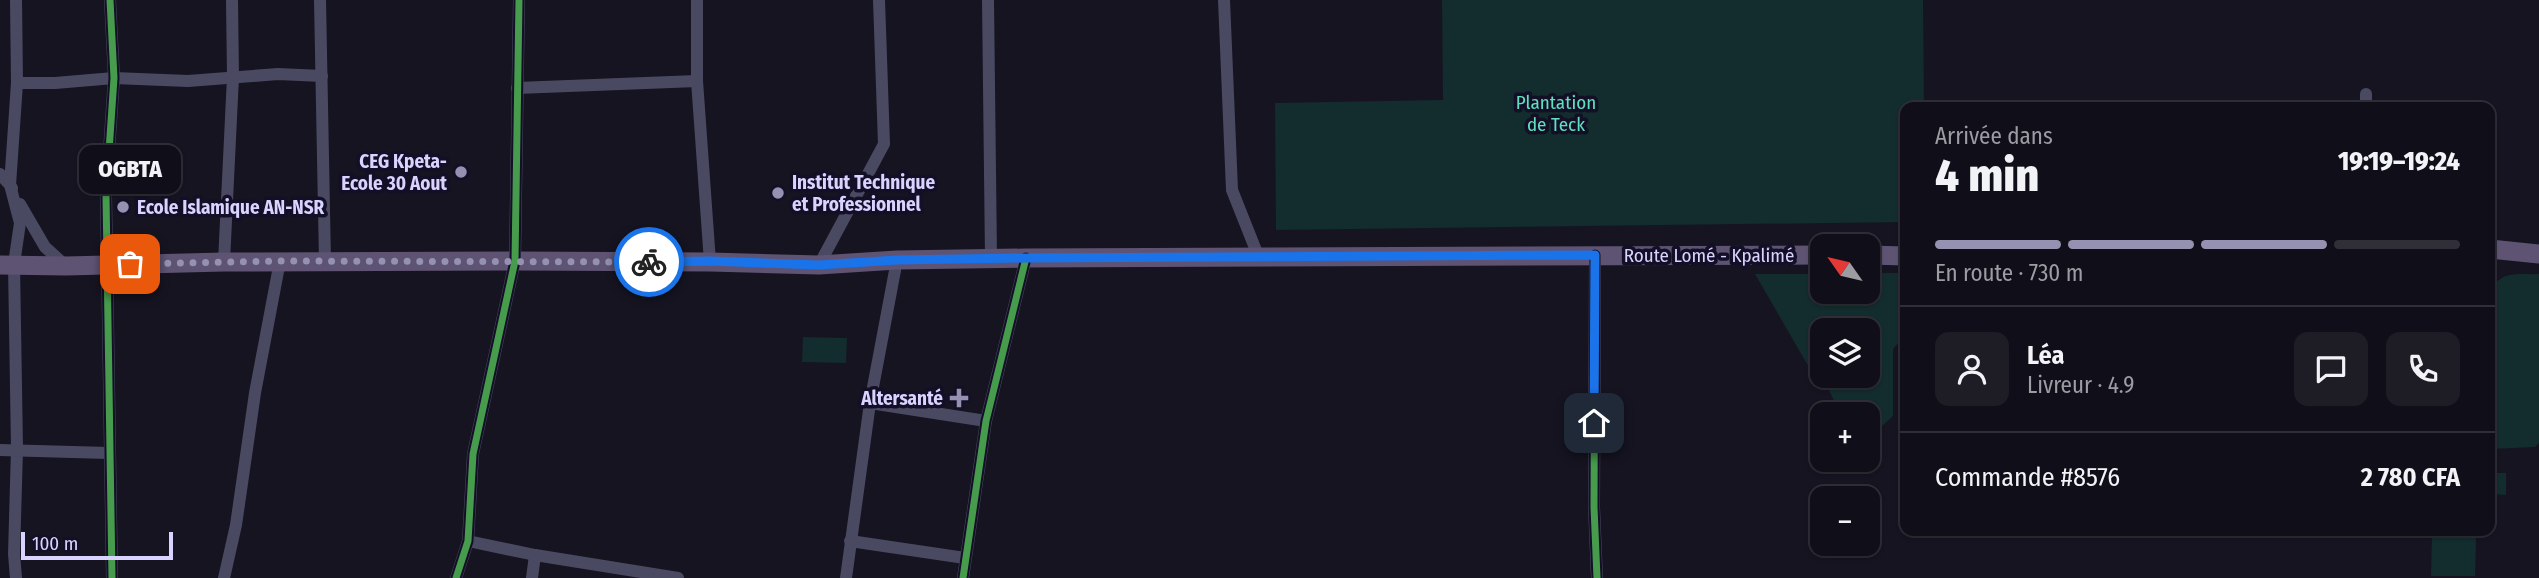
<!DOCTYPE html>
<html lang="fr">
<head>
<meta charset="utf-8">
<style>
  body { margin:0; font-family:"Fira Sans Condensed",sans-serif; background:#1e1d26; color:#f1f3f6; height:100vh; display:flex; flex-direction:column; font-size:26px; white-space:nowrap }
  * { box-sizing:border-box; margin:0 }
  p { font-size:23px; color:#9c9ca2 }
  .icon { flex:none; width:38px; height:38px; fill:none; stroke:currentColor; stroke-width:2; stroke-linecap:round; stroke-linejoin:round }
  .map { position:relative; flex:1; overflow:hidden }
  .sheet { position:absolute; left:1900px; top:102px; width:595px; height:434px; display:flex; flex-direction:column; background:#100f19; border-radius:14px; box-shadow:0 2px 5px #0004,0 0 0 2px #302f38 }
  .sheet>* { flex:none }
  .needle { width:46px; rotate:304deg }
  .fabs { position:absolute; left:1810px; top:234px; display:grid; gap:14px }
  .fabs a { display:grid; place-items:center; width:70px; height:70px; border-radius:14px; background:#100f19; box-shadow:0 2px 5px #0004,0 0 0 2px #302f38; font-size:35px }
  .scale { position:absolute; left:21px; bottom:18px; width:152px; box-sizing:border-box; padding-left:7px; border:4px solid #d9d4ff; border-top:0; font-size:19px; line-height:24px; white-space:nowrap; color:#d9d4ff; -webkit-text-stroke:5px #130f26; paint-order:stroke }
  .pin { position:absolute; display:grid; place-items:center; width:60px; height:60px; color:#fff; margin:-30px; border-radius:14px; box-shadow:0 4px 10px #0006 }
  .courier { position:absolute; display:grid; place-items:center; width:70px; height:70px; margin:-35px; border:5px solid #1a73e8; border-radius:50%; background:#fff; color:#222; box-shadow:0 2px 9px #0007 }
  .bubble { position:absolute; height:49px; border-radius:14px; background:#100f19; box-shadow:0 2px 5px #0004,0 0 0 2px #302f38; font-size:23px; font-weight:800; line-height:49px; text-align:center }
  .head em { font-style:normal; font-weight:800 }
  .head div { display:flex; flex-direction:column-reverse }
  .head { display:flex; align-items:center; justify-content:space-between; height:119px; padding:0 35px }
  h1 { font-size:46px; font-weight:800; line-height:52px }
  .bar { display:grid; grid-template-columns:repeat(4,1fr); gap:10px 7px; align-content:center; height:84px; padding:0 35px }
  .bar i { height:9px; border-radius:5px; background:#302f38 }
  .bar .selected { background:#9591b1 }
  .bar p { grid-column:span 4 }
  .line { display:flex; align-items:center; gap:18px; padding:0 35px; border-top:2px solid #302f38 }
  .line div { flex:1 }
  .round { display:grid; place-items:center; flex:none; width:74px; height:74px; border-radius:14px; background:#1e1d26 }
  .map>svg:first-child { display:block }
  .green { fill:#132c2d; fill-rule:evenodd }
  .lines { fill:none; stroke-linecap:round; stroke-linejoin:round }
  .minor { stroke:#4a4962; stroke-width:12 }
  .primary { stroke:#5e5373; stroke-width:19 }
  .cycleway-casing { stroke:#130f26; stroke-width:11 }
  .cycleway { stroke:#469c4c; stroke-width:7 }
  .done { stroke:#9591b1; stroke-width:7; stroke-dasharray:0 12.6 }
  .route { stroke:#1a73e8; stroke-width:9 }
  .poi-dot { fill:#9591b1; stroke:#130f26; stroke-width:2.5 }
  .labels { text-anchor:middle; stroke-width:7; stroke-linejoin:round; paint-order:stroke }
  .park-label { font-size:19px; fill:#5fe0c0; stroke:#130f26 }
  .poi-label { font-size:19px; font-weight:bold; fill:#d9d4ff; stroke:#130f26; text-anchor:end }
  .street-label { font-size:19px; fill:#d9d4ff; stroke:#130f26 }
</style>
</head>
<body>
<div class="map">
<svg width="2539" height="578" viewBox="0 0 2539 578">
  <rect width="100%" height="100%" fill="#161421"/>
  <g class="green">
    <path d="M1442,0H1923L1924,107H1906V222L1276,230L1275,103L1443,100Z"/>
    <path d="M1867,273H1906V342L1901,340L1893,349V416L1880,428L1867,429V415H1841L1825,382L1807,364L1755,274H1822V292H1867ZM1822,331H1867V376H1822Z"/>
    <path d="M2539,274V443L2535,447L2491,449L2496,283C2505,271 2525,275 2539,274Z"/>
    <path d="M803,337L847,338L846,363L802,362Z"/>
    <path d="M2490,473H2506V495L2490,494Z"/>
    <path d="M2432,536H2476L2475,576H2431Z"/>
  </g>
  <g class="lines">
    <g class="minor">
      <path d="M110,0L114,78L106,195L112,578"/>
      <path d="M320,0L325,262"/>
      <path d="M697,0V81L710,262"/>
      <path d="M988,0L991,258"/>
      <path d="M1224,0L1232,190L1259,258"/>
      <path d="M17,83H55L114,78L188,81L278,74L322,76"/>
      <path d="M517,88L697,81"/>
      <path d="M2366,107V94"/>
      <path d="M0,174L10,185L20,223L14,264L17,449L14,554L16,578"/>
      <path d="M12,188L10,185L17,83L16,0"/>
      <path d="M20,204L45,247L66,266"/>
      <path d="M1595,255L1594,507L1597,578"/>
      <path d="M224,262L233,77L232,0"/>
      <path d="M819,265L884,144L879,0"/>
      <path d="M870,403L986,421"/>
      <path d="M0,450L109,453"/>
      <path d="M468,541L535,555L678,578"/>
      <path d="M850,541L965,558"/>
      <path d="M224,578L236,525L255,393L280,261"/>
      <path d="M456,578L468,541L473,454L515,261L519,0"/>
      <path d="M532,578L535,555"/>
      <path d="M846,578L870,403L897,260"/>
      <path d="M963,578L986,421L1026,258"/>
    </g>
    <g class="primary">
      <path d="M2490,249L2539,254"/>
      <path d="M1867,255L1906,256"/>
      <path d="M0,265L66,266L224,262L515,261L710,262L819,265L897,260L1026,258L1822,255"/>
    </g>
    <defs>
      <g id="cycleway">
        <path d="M110,0L114,78L106,195L112,578"/>
        <path d="M1595,255L1594,507L1597,578"/>
        <path d="M456,578L468,541L473,454L515,261L519,0"/>
        <path d="M963,578L986,421L1026,258"/>
      </g>
    </defs>
    <use href="#cycleway" class="cycleway-casing"/>
    <use href="#cycleway" class="cycleway"/>
  </g>
  <g class="lines">
    <path class="done" d="M130,264L279,261L649,262"/>
    <path class="route" d="M649,262L710,261L819,265L897,260L1026,258L1595,255L1594,423"/>
  </g>
  <g class="poi-dot">
    <circle cx="461" cy="172" r="7"/>
    <circle cx="778" cy="193" r="7"/>
    <circle cx="123" cy="207" r="7"/>
    <path d="M955.5 387.5h7v7h7v7h-7v7h-7v-7h-7v-7h7z"/>
  </g>
  <g class="labels">
    <g class="park-label">
      <text x="1556" y="109">Plantation<tspan x="1556" dy="22">de Teck</tspan></text>
    </g>
    <g class="poi-label">
      <text x="447" y="168">CEG Kpeta-<tspan x="447" dy="22">Ecole 30 Aout</tspan></text>
      <text x="792" y="189" text-anchor="start">Institut Technique<tspan x="792" dy="22">et Professionnel</tspan></text>
      <text x="137" y="214" text-anchor="start">Ecole Islamique AN-NSR</text>
      <text x="943" y="405">Altersanté</text>
    </g>
    <g class="street-label">
      <text x="1709" y="262">Route Lomé - Kpalimé</text>
    </g>
  </g>
</svg>
<div class="fabs">
<a><svg class="needle" viewBox="-14 -14 28 28"><path d="M0-13l5 13h-10z" fill="#e53935"/><path d="M0 13l5-13h-10z" fill="#9c9ca2"/></svg></a>
<a><svg class="icon" aria-label="layers" viewBox="0 0 24 24"><path d="M12 4l9 5-9 5-9-5zM3 14l9 5 9-5"/></svg></a>
<a>+</a>
<a>−</a>
</div>
<div class="scale">100 m</div>
<div class="pin" style="left:130px;top:264px;background:#ea580c"><svg class="icon" aria-label="bag" viewBox="0 0 24 24"><path d="M5 8h14l-1 12H6zM9 8a3 3 0 0 1 6 0"/></svg></div>
<div class="pin" style="left:1594px;top:423px;background:#1f2937"><svg class="icon" aria-label="home" viewBox="0 0 24 24"><path d="M3 11l9-7 9 7M6 9v11h12V9"/></svg></div>
<div class="courier" style="left:649px;top:262px"><svg class="icon" aria-label="bike" viewBox="0 0 24 24"><circle cx="6" cy="16" r="4"/><circle cx="18" cy="16" r="4"/><path d="M6 16l4-8h5l3 8M10 8l3 8H6M13 5h3"/></svg></div>
<div class="bubble" style="left:79px;top:145px;width:102px">OGBTA</div>
<section class="sheet">
<div class="head"><div><h1>4 min</h1><p>Arrivée dans</p></div><em>19:19–19:24</em></div>
<div class="bar"><i class="selected"></i><i class="selected"></i><i class="selected"></i><i></i><p>En route · 730 m</p></div>
<div class="line" style="height:126px"><a class="round"><svg class="icon" aria-label="person" viewBox="0 0 24 24"><circle cx="12" cy="8" r="4"/><path d="M4 21q1-7 8-7t8 7"/></svg></a><div><b>Léa</b><p>Livreur · 4.9</p></div><a class="round"><svg class="icon" aria-label="chat" viewBox="0 0 24 24"><path d="M4 5h16v11H9l-5 4z"/></svg></a><a class="round"><svg class="icon" aria-label="phone" viewBox="0 0 24 24"><path d="M5 4h4l2 5-3 2q2 4 5 5l2-3 5 2v4C11 20 4 13 5 4z"/></svg></a></div>
<div class="line" style="height:91px"><div>Commande #8576</div><b>2 780 CFA</b></div>
</section>
</div>
</body>
</html>
